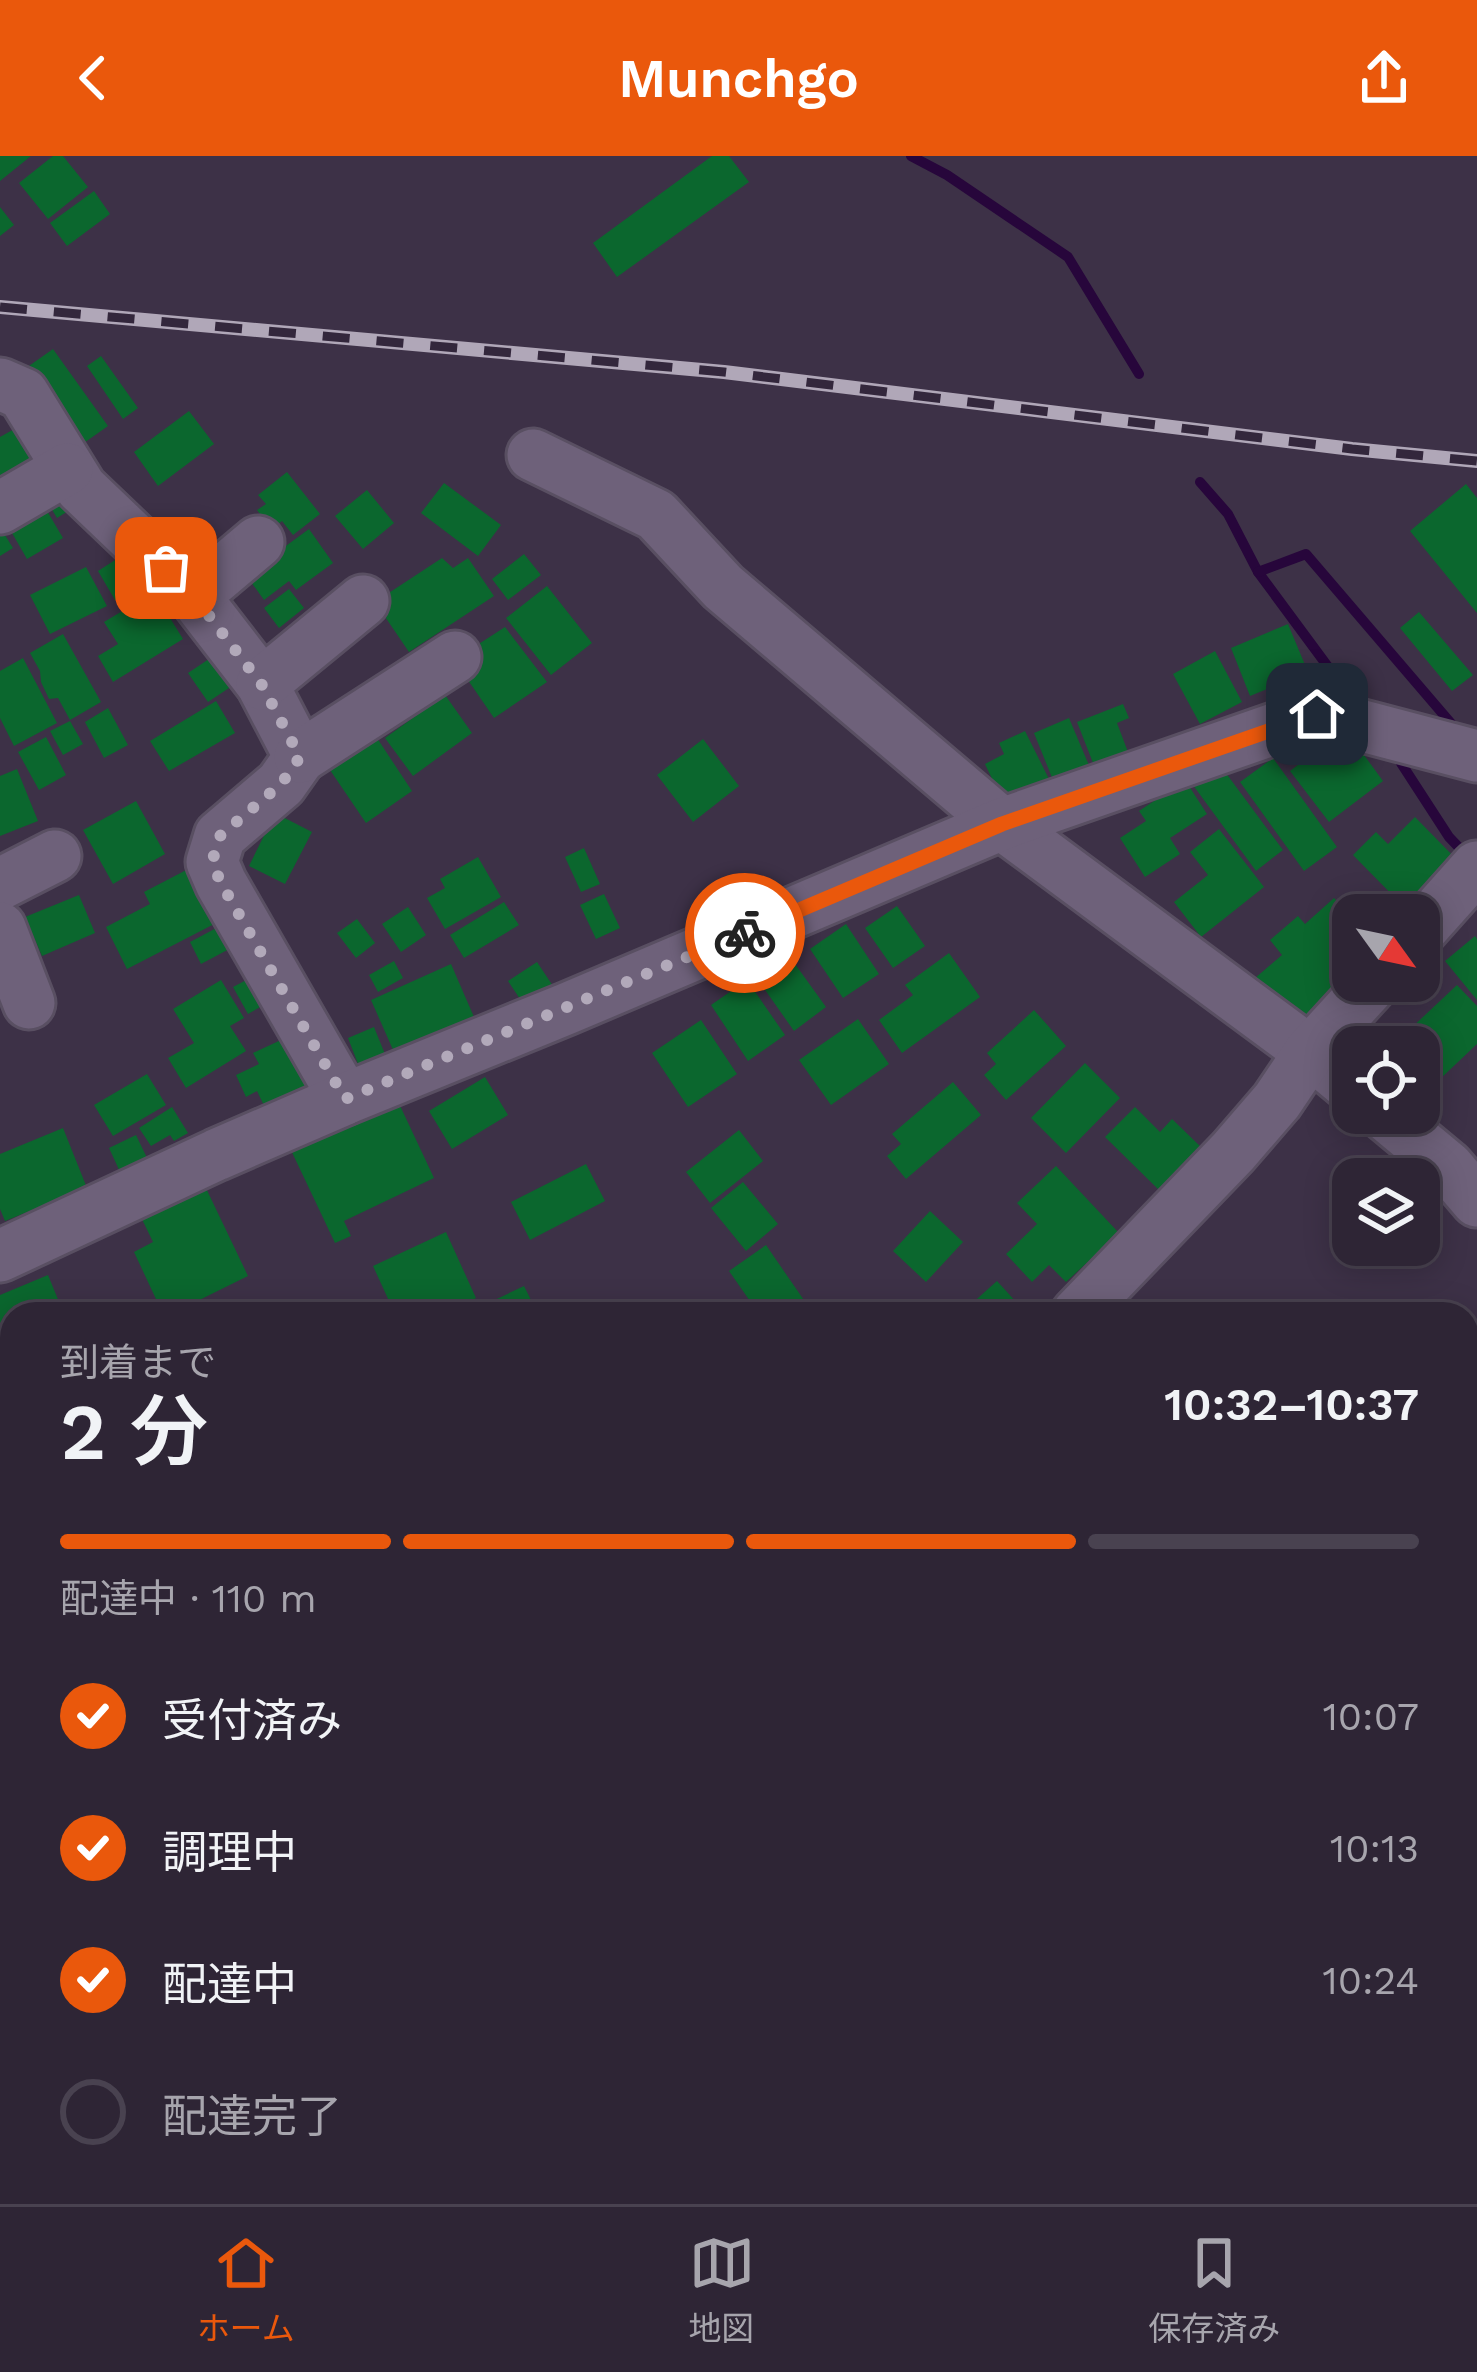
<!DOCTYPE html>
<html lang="ja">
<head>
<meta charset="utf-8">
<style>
  body { margin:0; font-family:"Work Sans","Noto Sans JP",sans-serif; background:#362d3d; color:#f1f3f6; height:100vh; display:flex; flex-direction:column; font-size:45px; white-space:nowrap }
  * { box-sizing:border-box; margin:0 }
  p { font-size:39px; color:#a7a5ad }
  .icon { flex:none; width:66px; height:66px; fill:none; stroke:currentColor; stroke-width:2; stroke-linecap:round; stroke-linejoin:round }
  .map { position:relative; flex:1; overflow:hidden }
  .details { position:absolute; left:0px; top:1146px; width:1479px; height:903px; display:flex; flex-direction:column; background:#2e2535; border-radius:36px 36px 0 0; box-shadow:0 6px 30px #0003,0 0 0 3px #494250 }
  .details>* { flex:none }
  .needle { width:78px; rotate:123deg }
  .controls { position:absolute; left:1332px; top:738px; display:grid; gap:24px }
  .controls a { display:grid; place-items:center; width:108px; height:108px; border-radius:24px; background:#2e2535; box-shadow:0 6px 30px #0003,0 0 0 3px #494250; font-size:60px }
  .pin { position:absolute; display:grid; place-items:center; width:102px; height:102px; color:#fff; margin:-51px; border-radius:24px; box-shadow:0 6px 18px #0006 }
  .courier { position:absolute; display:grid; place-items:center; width:120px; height:120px; margin:-60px; border:9px solid #ea580c; border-radius:50%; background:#fff; color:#222; box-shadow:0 3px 15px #0007 }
  .summary em { font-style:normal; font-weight:600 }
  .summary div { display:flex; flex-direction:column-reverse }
  .summary { display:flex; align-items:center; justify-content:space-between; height:204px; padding:0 60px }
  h1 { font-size:78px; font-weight:600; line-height:90px }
  .bar { display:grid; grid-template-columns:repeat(4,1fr); gap:18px 12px; align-content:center; height:144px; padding:0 60px }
  .bar i { height:15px; border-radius:9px; background:#494250 }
  .bar .on { background:#ea580c }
  .bar p { grid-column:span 4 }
  ol { padding:0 60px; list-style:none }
  li { display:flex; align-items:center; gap:36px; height:132px }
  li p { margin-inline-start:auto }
  li .icon { padding:12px; border-radius:50%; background:#ea580c; color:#fff; stroke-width:4 }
  li:last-child { color:#a7a5ad }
  li i { width:66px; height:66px; border:6px solid #494250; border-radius:50% }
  header { display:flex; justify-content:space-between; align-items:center; height:156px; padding:0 60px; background:#ea580c; color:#fff; font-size:54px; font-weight:600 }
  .tab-bar { display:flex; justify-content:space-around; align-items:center; height:168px; border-top:3px solid #494250; background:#2e2535; font-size:33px; color:#a7a5ad }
  .tab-bar a { display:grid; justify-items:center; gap:6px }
  .tab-bar .on { color:#ea580c }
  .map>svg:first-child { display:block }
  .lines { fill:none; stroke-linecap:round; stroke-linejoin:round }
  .stream { stroke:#27063b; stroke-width:10 }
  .building { fill:#0b672e }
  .minor-casing { stroke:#594f62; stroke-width:57 }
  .major-casing { stroke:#594f62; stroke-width:72 }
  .minor { stroke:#6e617a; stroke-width:51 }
  .major { stroke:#9a6fbc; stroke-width:66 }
  .rail-casing { stroke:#b0a7b8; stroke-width:14 }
  .rail { stroke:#33273c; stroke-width:9; stroke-dasharray:27; stroke-linecap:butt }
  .done { stroke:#b2a9ba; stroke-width:12; stroke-dasharray:0 21.6 }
  .route { stroke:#ea580c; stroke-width:15 }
</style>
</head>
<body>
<header><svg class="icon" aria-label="back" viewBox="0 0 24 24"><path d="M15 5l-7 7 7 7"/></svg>Munchgo<svg class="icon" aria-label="share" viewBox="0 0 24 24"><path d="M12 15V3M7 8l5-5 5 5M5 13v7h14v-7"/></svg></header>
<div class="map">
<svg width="1477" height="2048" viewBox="0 0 1477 2048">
  <rect width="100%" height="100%" fill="#3d3147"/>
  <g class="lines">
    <g class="stream">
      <path d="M911,0L947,19L1068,101L1139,218"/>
      <path d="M1200,326L1228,358L1258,416L1357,550"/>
      <path d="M1258,416L1306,398L1455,572"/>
      <path d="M1401,607L1449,681L1469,702"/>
    </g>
  </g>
  <g class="building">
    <path d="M0,0H31L0,25Z"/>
    <path d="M53,0H63L88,31L48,63L19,27Z"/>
    <path d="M712,0H729L749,26L617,121L593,87Z"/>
    <path d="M94,35L110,58L67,90L50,67Z"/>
    <path d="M0,51L14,69L0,80Z"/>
    <path d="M53,193L108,270L74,294L19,217Z"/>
    <path d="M101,200L138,252L123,263L87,210Z"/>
    <path d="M189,255L214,288L158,330L134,296Z"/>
    <path d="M16,272L36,306L0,326V281Z"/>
    <path d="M287,316L320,358L293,379L282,365L272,373L257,354L266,348L258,339Z"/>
    <path d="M444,327L501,369L478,400L421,357Z"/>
    <path d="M1466,328L1477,342V457L1410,375Z"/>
    <path d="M367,334L394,367L363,393L335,360Z"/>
    <path d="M44,340L76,350L57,362Z"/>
    <path d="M40,343L63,382L27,403L4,363Z"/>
    <path d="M0,371L13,392L0,400Z"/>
    <path d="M309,373L333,407L296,434L289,425L264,444L246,419Z"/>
    <path d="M524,398L541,419L508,444L492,423Z"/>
    <path d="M123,399L141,429L115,444L98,415Z"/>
    <path d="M442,402L453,412L468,402L494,440L409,496L375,446Z"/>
    <path d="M86,411L107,450L50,478L30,439Z"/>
    <path d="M547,430L592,487L551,519L506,462Z"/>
    <path d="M289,433L304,452L279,472L264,452Z"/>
    <path d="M154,436L183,483L113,526L98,500L118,488L104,466Z"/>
    <path d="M1419,456L1473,519L1452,535L1400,472Z"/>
    <path d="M1288,468L1308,516L1250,540L1231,492Z"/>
    <path d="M505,471L547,526L494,562L461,514L471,493Z"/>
    <path d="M63,478L101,546L70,564L58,542L49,543L41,526L40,515L30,497Z"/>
    <path d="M1215,495L1242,546L1200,568L1173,518Z"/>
    <path d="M215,499L235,528L208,546L188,517Z"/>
    <path d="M23,502L57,567L14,590L0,562V515Z"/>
    <path d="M438,529L472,577L413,620L385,582L424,554L417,545Z"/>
    <path d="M216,545L235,577L169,615L150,585Z"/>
    <path d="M1123,548L1129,562L1117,567L1131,604L1097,617L1077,566Z"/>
    <path d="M108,552L128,589L104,602L85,566Z"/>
    <path d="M1069,562L1091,614L1055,629L1034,577Z"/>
    <path d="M70,565L83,588L63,599L50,575Z"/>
    <path d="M1345,573L1383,625L1329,666L1290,615Z"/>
    <path d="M1025,575L1052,629L1006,652L985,608L1004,598L999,587Z"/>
    <path d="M46,581L66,619L39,634L18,596Z"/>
    <path d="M377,582L412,635L366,667L330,614Z"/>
    <path d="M703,583L739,630L693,666L657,619Z"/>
    <path d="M1273,602L1337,691L1304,715L1240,626Z"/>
    <path d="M1217,605L1283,694L1256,715L1190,625Z"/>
    <path d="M17,613L38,665L0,680V620Z"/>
    <path d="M1180,616L1207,658L1170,682L1180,698L1145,721L1120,682L1146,665L1139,655L1157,643L1152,634Z"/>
    <path d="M136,645L165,698L113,728L83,674Z"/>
    <path d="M275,657L312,676L285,728L249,710Z"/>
    <path d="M1415,661L1462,709L1412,759L1353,699L1376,676L1388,688Z"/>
    <path d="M1219,673L1264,731L1201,781L1174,746L1208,719L1190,696Z"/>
    <path d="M584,692L600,728L581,736L565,701Z"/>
    <path d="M478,701L501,741L445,773L427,742L445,732L440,723Z"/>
    <path d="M194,710L222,764L127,813L106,771L150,748L144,736Z"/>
    <path d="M1355,736L1370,753L1363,759H1353V822L1303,865L1247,829L1282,799L1270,784L1298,760L1305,768L1334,742L1341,749Z"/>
    <path d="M604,738L620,772L596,783L580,749Z"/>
    <path d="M79,739L95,777L42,800L25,761Z"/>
    <path d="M504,746L519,769L464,802L450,779Z"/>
    <path d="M897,750L925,790L893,812L865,772Z"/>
    <path d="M408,751L426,779L401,796L382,768Z"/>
    <path d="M357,763L375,787L356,802L337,777Z"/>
    <path d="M846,768L879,818L843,842L810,793Z"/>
    <path d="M222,769L233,791L201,808L190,786Z"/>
    <path d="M1475,780L1477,783V844L1445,805Z"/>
    <path d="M949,797L980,841L902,897L879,864L913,839L905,829Z"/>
    <path d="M394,805L403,822L378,836L369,819Z"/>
    <path d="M537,806L553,830L524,849L508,825Z"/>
    <path d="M451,808L474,861L394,896L371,844Z"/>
    <path d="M795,808L826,851L794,875L763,831Z"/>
    <path d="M260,817L274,843L248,858L233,831Z"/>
    <path d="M221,824L244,862L230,870L246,895L186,932L168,902L194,887L173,853Z"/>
    <path d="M747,824L785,879L748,905L711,849Z"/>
    <path d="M1457,829L1477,850V888L1419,943V891H1391Z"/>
    <path d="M1034,854L1066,890L1006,944L984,919L996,908L987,897Z"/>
    <path d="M858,863L889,908L831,949L799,904Z"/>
    <path d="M701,864L737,918L688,951L652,897Z"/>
    <path d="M374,871L389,908L362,918L348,882Z"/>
    <path d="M294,878L320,936L269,960L257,935L246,941L236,919L259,908L253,897Z"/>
    <path d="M1085,907L1120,942L1066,997L1031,962Z"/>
    <path d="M147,918L166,949L113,980L94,949Z"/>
    <path d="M485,921L508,959L452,993L429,955Z"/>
    <path d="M953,926L981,959L906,1023L887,1000L901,988L892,978Z"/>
    <path d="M395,939L434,1022L344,1065L351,1080L335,1087L289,990Z"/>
    <path d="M172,951L188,977L174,985L170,979L151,990L139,972Z"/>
    <path d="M1135,951L1160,976L1172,963L1201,991L1159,1034L1105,981Z"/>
    <path d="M63,972L87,1032L5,1065L0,1053V998Z"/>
    <path d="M739,974L763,1005L710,1047L686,1016Z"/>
    <path d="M136,979L149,1006L121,1018L109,992Z"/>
    <path d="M586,1008L605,1045L530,1084L511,1046Z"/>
    <path d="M1056,1010L1119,1077L1066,1126L1049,1109L1032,1126L1006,1098L1037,1068L1017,1047Z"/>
    <path d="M743,1026L778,1068L746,1095L711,1052Z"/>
    <path d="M204,1028L248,1120L171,1158H163L134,1096L153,1086L140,1059Z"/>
    <path d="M930,1055L963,1086L926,1126L893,1095Z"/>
    <path d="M446,1076L476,1142L443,1158H395L373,1110Z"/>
    <path d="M766,1089L808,1150L797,1158H759L729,1115Z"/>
    <path d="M48,1119L64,1158H12V1217L0,1222V1139Z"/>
    <path d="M997,1125L1027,1158H960Z"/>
    <path d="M524,1130L538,1158H488L484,1149Z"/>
    <path d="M1,1362L7,1382L12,1381V1432L6,1416L0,1417Z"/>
    <path d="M1477,1445V1508L1467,1517V1453Z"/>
    <path d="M0,1474L12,1498V1521L0,1527Z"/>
    <path d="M12,1571V1634L0,1606V1576Z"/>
    <path d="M12,1660V1731L0,1702V1666Z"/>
    <path d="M1477,2031V2048H1449Z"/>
    <path d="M123,2037H234L236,2041L220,2048H128Z"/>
    <path d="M1354,2037H1382L1366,2048H1361Z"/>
  </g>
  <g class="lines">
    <defs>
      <g id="minor">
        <path d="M0,228L23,238L81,332L194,440L262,528L300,601L281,628L220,680L212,706L221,727L345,943"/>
        <path d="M533,299L656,359L723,431L1002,668L1310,896L1353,932"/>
        <path d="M0,352L67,313"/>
        <path d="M194,440L258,386"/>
        <path d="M262,528L363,445"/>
        <path d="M300,601L455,501"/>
        <path d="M0,728L55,700"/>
        <path d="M0,772L29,847"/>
        <path d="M1419,776L1477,711"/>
        <path d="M1383,957L1448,1011L1477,1045"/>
        <path d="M0,1100L216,999L345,943L566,853L1002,668L1317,558L1477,600"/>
        <path d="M1077,1158L1233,996L1277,945L1310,896L1375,825"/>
        <path d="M1467,1602L1477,1613"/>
        <path d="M0,1655L12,1650"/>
        <path d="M1467,1940L1477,1933"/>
        <path d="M958,2037L963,2048"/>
        <path d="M46,2048L61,2037"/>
        <path d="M446,2048L471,2037"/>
        <path d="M1303,2048L1320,2037"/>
      </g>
      <g id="major">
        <path d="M0,1261L12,1289"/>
        <path d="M334,2037L338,2048"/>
      </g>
    </defs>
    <use href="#minor" class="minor-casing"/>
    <use href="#major" class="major-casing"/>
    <use href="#minor" class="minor"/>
    <use href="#major" class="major"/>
    <defs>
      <path id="rail" d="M0,151L724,216L1352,293L1477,305"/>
    </defs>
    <use href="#rail" class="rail-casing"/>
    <use href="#rail" class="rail"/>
  </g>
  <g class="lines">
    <path class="done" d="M166,412L194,440L262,529L300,601L281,628L220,680L212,706L221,727L345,943L745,777"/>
    <path class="route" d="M745,777L1002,668L1317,558"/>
  </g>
</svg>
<div class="controls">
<a><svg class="needle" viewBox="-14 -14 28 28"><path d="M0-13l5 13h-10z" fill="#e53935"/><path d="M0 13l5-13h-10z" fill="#a7a5ad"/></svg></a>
<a><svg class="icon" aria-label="locate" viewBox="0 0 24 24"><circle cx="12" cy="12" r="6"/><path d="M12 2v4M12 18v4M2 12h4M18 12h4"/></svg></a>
<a><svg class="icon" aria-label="layers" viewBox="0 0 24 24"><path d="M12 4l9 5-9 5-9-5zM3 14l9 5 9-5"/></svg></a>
</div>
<div class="pin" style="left:166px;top:412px;background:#ea580c"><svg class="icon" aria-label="bag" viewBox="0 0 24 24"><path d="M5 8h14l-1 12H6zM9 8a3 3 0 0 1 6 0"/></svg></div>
<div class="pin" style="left:1317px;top:558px;background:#1f2937"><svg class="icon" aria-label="home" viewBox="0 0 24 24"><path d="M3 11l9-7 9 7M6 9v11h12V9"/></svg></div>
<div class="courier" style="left:745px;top:777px"><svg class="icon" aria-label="bike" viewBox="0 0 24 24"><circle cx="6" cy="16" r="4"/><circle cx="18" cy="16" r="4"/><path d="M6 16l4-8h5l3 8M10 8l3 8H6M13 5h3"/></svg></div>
<section class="details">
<div class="summary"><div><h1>2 分</h1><p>到着まで</p></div><em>10:32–10:37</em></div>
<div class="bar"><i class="on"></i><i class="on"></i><i class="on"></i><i></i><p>配達中 · 110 m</p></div>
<ol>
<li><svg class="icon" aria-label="check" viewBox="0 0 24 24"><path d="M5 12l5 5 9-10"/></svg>受付済み<p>10:07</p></li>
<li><svg class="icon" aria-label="check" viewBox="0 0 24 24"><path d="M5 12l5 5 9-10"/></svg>調理中<p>10:13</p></li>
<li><svg class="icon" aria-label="check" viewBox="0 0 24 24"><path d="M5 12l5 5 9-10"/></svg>配達中<p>10:24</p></li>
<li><i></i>配達完了</li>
</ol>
</section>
</div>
<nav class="tab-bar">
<a class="on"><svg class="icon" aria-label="home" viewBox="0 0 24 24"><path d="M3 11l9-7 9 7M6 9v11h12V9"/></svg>ホーム</a>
<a><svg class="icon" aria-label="map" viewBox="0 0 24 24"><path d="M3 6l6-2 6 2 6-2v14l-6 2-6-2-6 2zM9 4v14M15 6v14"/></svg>地図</a>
<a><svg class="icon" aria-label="saved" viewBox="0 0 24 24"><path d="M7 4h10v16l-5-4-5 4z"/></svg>保存済み</a>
</nav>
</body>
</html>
